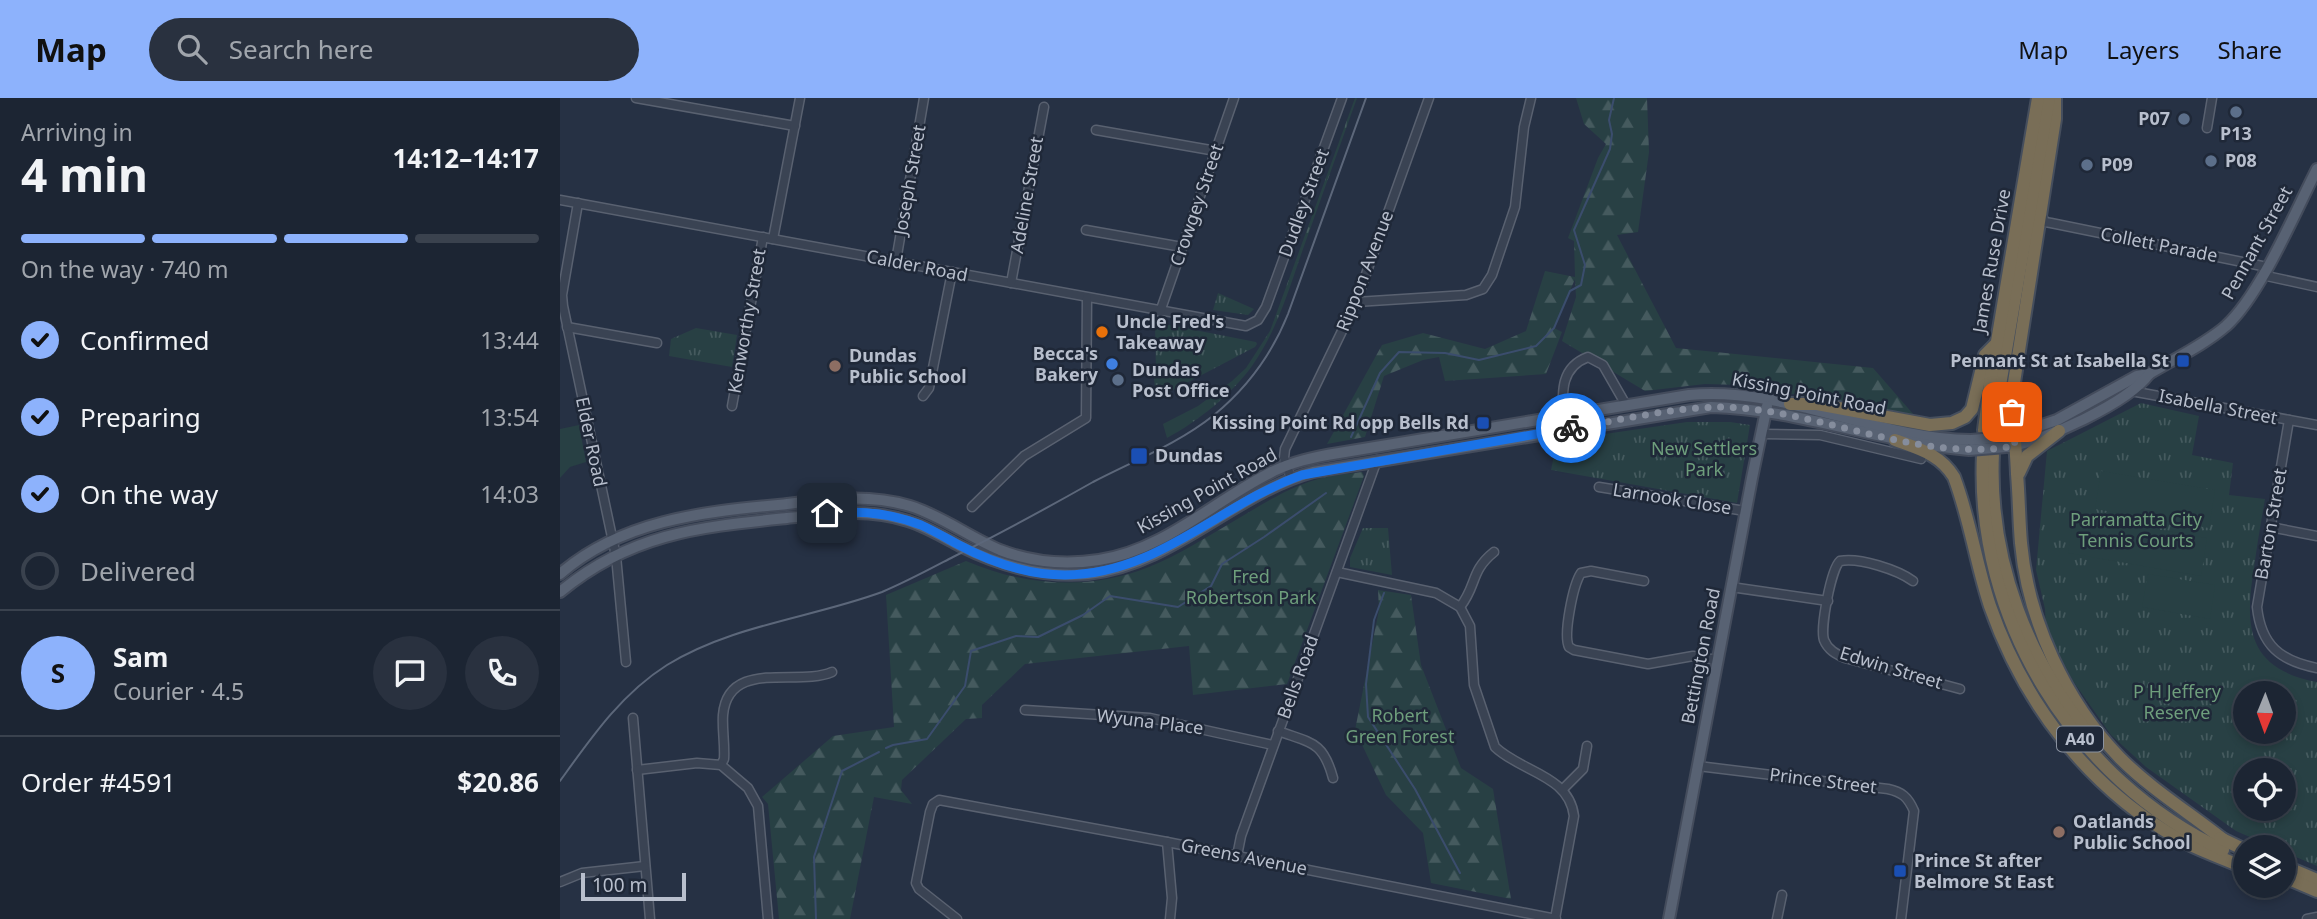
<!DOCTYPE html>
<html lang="en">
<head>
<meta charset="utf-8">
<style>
  body { margin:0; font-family:"Noto Sans",sans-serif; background:#29313f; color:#f1f3f6; height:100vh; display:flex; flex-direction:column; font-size:26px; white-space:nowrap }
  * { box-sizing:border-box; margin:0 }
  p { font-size:23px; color:#a0a5ac }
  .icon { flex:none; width:38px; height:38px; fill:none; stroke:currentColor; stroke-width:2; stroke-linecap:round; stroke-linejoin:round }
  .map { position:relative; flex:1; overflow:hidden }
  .side { display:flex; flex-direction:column; background:#1c2533; width:560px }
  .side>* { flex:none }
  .needle { width:46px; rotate:181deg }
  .buttons { position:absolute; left:1673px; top:583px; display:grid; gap:14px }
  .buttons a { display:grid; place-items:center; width:63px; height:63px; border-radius:50%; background:#1c2533; box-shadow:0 4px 10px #0003,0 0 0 2px #3a424e; font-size:35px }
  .scale { position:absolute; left:21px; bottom:18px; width:105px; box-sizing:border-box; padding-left:7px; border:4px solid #b8bfcd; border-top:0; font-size:19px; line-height:24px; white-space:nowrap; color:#b8bfcd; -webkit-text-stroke:5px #1f2838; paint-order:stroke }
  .pin { position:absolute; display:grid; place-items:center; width:60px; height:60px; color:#fff; margin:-30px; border-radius:14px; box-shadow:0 4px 10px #0006 }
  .courier { position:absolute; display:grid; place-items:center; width:70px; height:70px; margin:-35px; border:5px solid #1a73e8; border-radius:50%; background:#fff; color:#222; box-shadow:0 2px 9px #0007 }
  .headline em { font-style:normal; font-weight:700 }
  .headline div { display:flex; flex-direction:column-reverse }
  .headline { display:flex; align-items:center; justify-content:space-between; height:119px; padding:0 21px }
  h1 { font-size:46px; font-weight:700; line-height:52px }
  .bar { display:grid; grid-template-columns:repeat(4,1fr); gap:10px 7px; align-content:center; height:84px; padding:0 21px }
  .bar i { height:9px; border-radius:5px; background:#3a424e }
  .bar .selected { background:#8db2fc }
  .bar p { grid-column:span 4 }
  .line { display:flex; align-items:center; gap:18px; padding:0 21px; border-top:2px solid #3a424e }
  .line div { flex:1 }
  .round { display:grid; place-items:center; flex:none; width:74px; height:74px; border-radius:37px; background:#29313f }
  ol { padding:0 21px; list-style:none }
  li { display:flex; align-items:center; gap:21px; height:77px }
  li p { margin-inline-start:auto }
  li .icon { padding:7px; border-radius:50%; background:#8db2fc; color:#111; stroke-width:4 }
  li:last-child { color:#a0a5ac }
  li i { width:38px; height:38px; border:4px solid #3a424e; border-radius:50% }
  header { display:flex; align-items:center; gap:42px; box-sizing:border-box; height:98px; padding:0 35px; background:#8db2fc; color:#111 }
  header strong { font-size:33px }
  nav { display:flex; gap:38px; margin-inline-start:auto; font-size:24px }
  .search { width:490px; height:63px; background:#29313f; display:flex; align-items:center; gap:18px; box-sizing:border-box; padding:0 24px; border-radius:38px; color:#a0a5ac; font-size:26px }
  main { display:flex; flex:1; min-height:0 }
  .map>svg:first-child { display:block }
  .grass { fill:url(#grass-tufts); fill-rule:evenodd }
  .forest { fill:url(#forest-firs) }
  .garden { fill:#284044 }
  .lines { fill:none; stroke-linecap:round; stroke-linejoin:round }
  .stream { stroke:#3b4d6d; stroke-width:2 }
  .minor-casing { stroke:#596170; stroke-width:11 }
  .major-casing { stroke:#444c5c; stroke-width:14 }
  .highway-casing { stroke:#454e5d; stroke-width:16 }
  .minor { stroke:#3a4353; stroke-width:8 }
  .major { stroke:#586273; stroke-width:10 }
  .highway { stroke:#796e57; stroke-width:12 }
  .tram { stroke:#5c677a; stroke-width:2 }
  .major-bridge-casing { stroke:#444c5c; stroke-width:14; stroke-linecap:butt }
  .major-bridge { stroke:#586273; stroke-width:10 }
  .done { stroke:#858d9d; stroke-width:7; stroke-dasharray:0 12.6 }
  .route { stroke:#1a73e8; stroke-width:9 }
  .service-dot { fill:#5c6f8a; stroke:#1f2838; stroke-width:2.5 }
  .food-dot { fill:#e8710a; stroke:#1f2838; stroke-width:2.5 }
  .transit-dot { fill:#1a4fb4; stroke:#1f2838; stroke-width:2.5 }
  .shop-dot { fill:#3f7fe0; stroke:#1f2838; stroke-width:2.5 }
  .education-dot { fill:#8d6e63; stroke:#1f2838; stroke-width:2.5 }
  .labels { text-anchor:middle; stroke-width:5; stroke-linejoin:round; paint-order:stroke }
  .shield { fill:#1f2838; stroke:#8a92a0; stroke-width:2 }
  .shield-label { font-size:16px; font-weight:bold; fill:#b8bfcd }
  .poi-label { font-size:18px; font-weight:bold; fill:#b8bfcd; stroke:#1f2838; text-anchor:start }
  .street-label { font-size:18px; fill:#b8bfcd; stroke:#1f2838 }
  .park-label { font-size:18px; fill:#6e9e7c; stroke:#1f2838 }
</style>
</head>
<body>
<header>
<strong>Map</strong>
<div class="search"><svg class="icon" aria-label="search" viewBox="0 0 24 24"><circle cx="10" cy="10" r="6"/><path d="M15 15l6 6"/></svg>Search here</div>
<nav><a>Map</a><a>Layers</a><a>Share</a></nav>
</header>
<main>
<section class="side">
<div class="headline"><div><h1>4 min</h1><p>Arriving in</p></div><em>14:12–14:17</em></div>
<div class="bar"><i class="selected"></i><i class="selected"></i><i class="selected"></i><i></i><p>On the way · 740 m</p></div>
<ol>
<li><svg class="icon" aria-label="check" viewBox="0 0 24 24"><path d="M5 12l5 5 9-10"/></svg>Confirmed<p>13:44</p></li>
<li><svg class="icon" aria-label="check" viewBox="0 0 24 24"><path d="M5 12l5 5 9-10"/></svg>Preparing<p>13:54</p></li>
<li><svg class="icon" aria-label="check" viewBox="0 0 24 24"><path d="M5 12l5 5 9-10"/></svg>On the way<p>14:03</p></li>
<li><i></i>Delivered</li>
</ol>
<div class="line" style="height:126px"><b class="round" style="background:#8db2fc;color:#111">S</b><div><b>Sam</b><p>Courier · 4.5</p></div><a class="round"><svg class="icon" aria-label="chat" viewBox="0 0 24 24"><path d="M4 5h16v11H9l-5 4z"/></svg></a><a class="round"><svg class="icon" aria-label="phone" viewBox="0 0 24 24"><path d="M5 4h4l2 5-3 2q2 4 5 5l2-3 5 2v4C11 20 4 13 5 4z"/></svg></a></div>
<div class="line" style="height:91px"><div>Order #4591</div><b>$20.86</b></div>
</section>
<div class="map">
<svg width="1757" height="821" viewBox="0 0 1757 821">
  <defs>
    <pattern id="grass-tufts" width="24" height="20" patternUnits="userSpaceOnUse" patternTransform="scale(1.75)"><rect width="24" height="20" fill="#284044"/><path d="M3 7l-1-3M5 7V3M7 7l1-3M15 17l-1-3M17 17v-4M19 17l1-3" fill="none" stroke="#455a5e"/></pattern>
    <pattern id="forest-firs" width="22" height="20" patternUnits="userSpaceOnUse" patternTransform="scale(1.75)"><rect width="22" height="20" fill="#284044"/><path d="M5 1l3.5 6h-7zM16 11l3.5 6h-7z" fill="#455a5e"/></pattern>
  </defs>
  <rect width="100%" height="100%" fill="#263144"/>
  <g class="grass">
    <path d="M795,0H797C779,50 761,101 743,151C729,191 717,233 692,268C671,297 637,324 607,340L603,326L638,308L672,283L686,270L710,233Z"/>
    <path d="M658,195L694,211L688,217L653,212Z"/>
    <path d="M599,225L696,244L697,246L695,249L596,301L594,280L596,274L595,227Z"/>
    <path d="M136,230L177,237L172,269L109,258L111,241Z"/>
    <path d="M1581,305L1639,318L1632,357L1673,365L1669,397L1705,401C1701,424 1697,447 1694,470C1684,530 1688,571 1757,584V768L1724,754V749H1713L1676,733L1586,669L1551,637L1513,583L1486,531L1485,511L1476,472L1487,353ZM1685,595H1724V634H1685ZM1685,672H1724V710H1685Z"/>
    <path d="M1127,324H1170L1190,327L1177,405L991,372L997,343Z"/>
    <path d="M803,430H828L832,477L790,469V460Z"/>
  </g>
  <g class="forest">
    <path d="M1016,0H1087L1089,54L1078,134L1057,137L1116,250L1313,270L1354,317L1180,287L1145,286L1085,293L1002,243L1016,199L1015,181L994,230L1002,234L986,276L885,283L879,259L863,262L824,278L805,339L767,346L822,247L863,235L925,251L966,233L985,173L1015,179L1014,143L1008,140L1038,60L1046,46L1024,26Z"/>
    <path d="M802,374L804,378L727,586L633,597L629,548L465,566L422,607V620L406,621L342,682L341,692L352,706L314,699L290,821H219L208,706L202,699L273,638L334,629L326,497L406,463C464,488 529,493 589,469C617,458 643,441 669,426C697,410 724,391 755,382C770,377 787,376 802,374Z"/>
    <path d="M818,492L851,497L861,567L901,670L933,691L951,801L871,785L863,735L826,697L795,632L819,512Z"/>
  </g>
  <g class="garden">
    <path d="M19,327L26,364L10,369L0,380V331Z"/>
    <path d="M1541,373L1655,392L1649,430L1535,411Z"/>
    <path d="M1514,417L1647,440L1641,478L1508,455Z"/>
    <path d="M1588,476L1655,487L1650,521L1582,509Z"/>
    <path d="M1685,631V634H1696C1676,654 1685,675 1685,699C1671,677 1668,652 1685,631Z"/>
  </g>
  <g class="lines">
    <g class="stream">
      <path d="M791,339L820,275L839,254L885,255L919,262L976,248L994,230L1010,193L1021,187L1025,167L1014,132L1050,51L1052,36L1049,22L1054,0"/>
      <path d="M824,495L814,522L806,586L808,619L855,691L900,775"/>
      <path d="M326,650L333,647L367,641L405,588L411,553L456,538L478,539L523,517L550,498L618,509L651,488L662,466L704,439L766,395"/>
      <path d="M256,821L254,759L282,673L319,654"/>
    </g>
    <defs>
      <g id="minor">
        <path d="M76,0L235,28"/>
        <path d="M1647,30L1652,0"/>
        <path d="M536,32L656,53"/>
        <path d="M0,102L686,228L698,222L706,209L782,0"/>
        <path d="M18,105L2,197L3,208L56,458L66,564"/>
        <path d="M1481,116L1485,124L1491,125L1707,169"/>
        <path d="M526,132L622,149"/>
        <path d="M213,141L240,0"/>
        <path d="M336,163L364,0"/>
        <path d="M1702,177L1757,189"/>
        <path d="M451,185L484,9"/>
        <path d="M796,204L906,197L923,191L932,177L955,109L964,29L971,0"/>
        <path d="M600,214L674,0"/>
        <path d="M7,229L97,245"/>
        <path d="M1571,293L1757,327"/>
        <path d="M363,298L369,290L392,174"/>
        <path d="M172,308L203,139"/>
        <path d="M1003,318C1002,293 1001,269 1028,259L1043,267L1066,307"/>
        <path d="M1729,322L1697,509C1701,547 1720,563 1757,570"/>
        <path d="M1202,336L1260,337L1361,361"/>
        <path d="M731,380L724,360L725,351L796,204L869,0"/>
        <path d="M1039,389L1185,413"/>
        <path d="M412,409L464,358L526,320L527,200"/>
        <path d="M1710,429L1757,438"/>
        <path d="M777,474L876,495L900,509L910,528L914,587L935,649C961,674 1009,677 1014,718L995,821"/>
        <path d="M1084,483L1031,473L1021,475C1013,487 1003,537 1009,549L1014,552L1088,566L1133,558L1157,562"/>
        <path d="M1353,483C1338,472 1299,459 1280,463C1271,471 1260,530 1264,542C1268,552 1276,556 1285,560L1400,591"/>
        <path d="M1171,489L1268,503"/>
        <path d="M900,509C917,488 910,473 934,454"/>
        <path d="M465,612L590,620L713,647"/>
        <path d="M73,620L90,821"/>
        <path d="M718,633C751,645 763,643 773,680"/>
        <path d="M161,667L164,661C165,646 162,631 163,617C168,560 238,589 272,574"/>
        <path d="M1138,668L1328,691C1342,694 1348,699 1354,713L1341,821"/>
        <path d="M77,672L137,665L161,667L188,690L198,708L208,821"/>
        <path d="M1003,691L1023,671L1027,648"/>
        <path d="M607,744L612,800L610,821"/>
        <path d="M677,758L681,738L817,362"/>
        <path d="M0,784L22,775L85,768"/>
        <path d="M397,821L359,791L356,785L370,714L373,706L379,702L607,744L996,821"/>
        <path d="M1217,821L1222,797"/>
        <path d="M1747,821L1757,819"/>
      </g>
      <g id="major">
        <path d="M1449,338L1497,322L1577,278L1589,276C1614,261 1644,247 1666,228C1701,196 1735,114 1757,71"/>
        <path d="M1448,349C1484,343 1568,305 1589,276"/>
        <path d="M0,476C61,423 141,414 218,407C263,402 306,395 350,408C382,418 409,439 440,452C471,464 506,467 539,462C602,453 653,404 708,376C730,364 754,359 779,355L1129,297C1226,288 1315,341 1411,342"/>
        <path d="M0,494C71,435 140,429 227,420C269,416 307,410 348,423C367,429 383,439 400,448C440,468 482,480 528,476C613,467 673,396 753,374L1151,309C1238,311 1322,345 1409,352"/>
        <path d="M1109,821L1192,380L1207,308"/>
      </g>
      <g id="highway">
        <path d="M1495,0V21L1453,291C1452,319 1456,347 1457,376C1459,399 1459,422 1461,445C1468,523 1506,604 1560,660C1592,692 1630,715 1665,743"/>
        <path d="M1230,306H1257L1370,327L1392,325L1405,319L1412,311L1425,257L1436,246"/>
        <path d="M1435,331L1438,299L1489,0"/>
        <path d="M1424,332L1430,285L1478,0"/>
        <path d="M1335,342C1359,351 1380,356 1394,379C1410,421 1416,466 1430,508C1464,605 1527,688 1617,740C1638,752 1663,760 1685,770"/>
        <path d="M1433,355C1428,462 1468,566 1538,647"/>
        <path d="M1423,356C1415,522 1513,681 1663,752"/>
        <path d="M1459,375L1467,358L1499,333"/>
        <path d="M1660,740L1685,752"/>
        <path d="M1724,768L1757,782"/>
        <path d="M1724,779L1757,793"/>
      </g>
    </defs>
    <use href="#minor" class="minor-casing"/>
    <use href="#major" class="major-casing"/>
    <use href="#highway" class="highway-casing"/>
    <use href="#minor" class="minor"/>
    <use href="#major" class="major"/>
    <use href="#highway" class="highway"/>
    <path class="tram" d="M0,683C31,640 61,596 107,567C172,527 251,520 322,494C346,484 370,471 393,459C441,435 487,410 533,384C573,363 618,346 654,317C687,290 712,256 728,216L806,0"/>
    <defs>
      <g id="major-bridge">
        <path d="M1411,342L1446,339"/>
        <path d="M1409,352L1446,349"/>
      </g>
    </defs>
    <use href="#major-bridge" class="major-bridge-casing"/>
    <use href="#major-bridge" class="major-bridge"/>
  </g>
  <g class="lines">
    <path class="done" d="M1011,330C1065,322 1127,305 1181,310C1273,318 1362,364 1455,348L1452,314"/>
    <path class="route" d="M267,415C299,412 330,415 361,427C374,433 386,440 399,447C431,464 467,477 505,477C597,477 660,406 742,377L1011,330"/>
  </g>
  <g class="service-dot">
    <circle cx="1676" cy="14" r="7"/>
    <circle cx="1624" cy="21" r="7"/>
    <circle cx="1651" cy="63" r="7"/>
    <circle cx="1527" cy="67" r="7"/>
    <circle cx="558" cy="282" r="7"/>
  </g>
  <circle class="food-dot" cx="542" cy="234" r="7"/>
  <g class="transit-dot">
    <rect x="1616" y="256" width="14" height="14" rx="3.5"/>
    <rect x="916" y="318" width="14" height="14" rx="3.5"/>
    <rect x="570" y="349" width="18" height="18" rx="3.5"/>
    <rect x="1333" y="766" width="14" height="14" rx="3.5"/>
  </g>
  <circle class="shop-dot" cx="552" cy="266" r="7"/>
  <g class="education-dot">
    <circle cx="275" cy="268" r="7"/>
    <circle cx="1499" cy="734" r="7"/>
  </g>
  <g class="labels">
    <rect class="shield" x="1497" y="628.5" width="46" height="25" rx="5"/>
    <g class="shield-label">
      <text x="1520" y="647">A40</text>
    </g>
    <g class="poi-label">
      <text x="1610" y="27" text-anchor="end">P07</text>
      <text x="1676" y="42" text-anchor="middle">P13</text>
      <text x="1665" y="69">P08</text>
      <text x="1541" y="73">P09</text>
      <text x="556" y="230">Uncle Fred's<tspan x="556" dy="21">Takeaway</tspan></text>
      <text x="538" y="262" text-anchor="end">Becca's<tspan x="538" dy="21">Bakery</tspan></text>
      <text x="289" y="264">Dundas<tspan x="289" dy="21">Public School</tspan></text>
      <text x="1609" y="269" text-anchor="end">Pennant St at Isabella St</text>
      <text x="572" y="278">Dundas<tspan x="572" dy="21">Post Office</tspan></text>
      <text x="909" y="331" text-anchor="end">Kissing Point Rd opp Bells Rd</text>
      <text x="595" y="364">Dundas</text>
      <text x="1513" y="730">Oatlands<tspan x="1513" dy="21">Public School</tspan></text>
      <text x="1354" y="769">Prince St after<tspan x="1354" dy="21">Belmore St East</tspan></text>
    </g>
    <g class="street-label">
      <text transform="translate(350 82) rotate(-80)" y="6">Joseph Street</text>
      <text transform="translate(467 97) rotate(-80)" y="6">Adeline Street</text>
      <text transform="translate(744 105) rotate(-70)" y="6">Dudley Street</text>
      <text transform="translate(637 107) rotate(-71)" y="6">Crowgey Street</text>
      <text transform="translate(1697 145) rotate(-61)" y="6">Pennant Street</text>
      <text transform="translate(1599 147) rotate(11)" y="6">Collett Parade</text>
      <text transform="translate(1432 163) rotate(-80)" y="6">James Ruse Drive</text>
      <text transform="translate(357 168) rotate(11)" y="6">Calder Road</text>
      <text transform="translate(805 173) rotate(-69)" y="6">Rippon Avenue</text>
      <text transform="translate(187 223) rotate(-80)" y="6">Kenworthy Street</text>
      <text transform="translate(1249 296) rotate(11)" y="6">Kissing Point Road</text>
      <text transform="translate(1658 309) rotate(11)" y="6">Isabella Street</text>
      <text transform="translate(31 344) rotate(78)" y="6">Elder Road</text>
      <text transform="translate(647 393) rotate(-29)" y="6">Kissing Point Road</text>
      <text transform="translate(1112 401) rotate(9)" y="6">Larnook Close</text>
      <text transform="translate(1711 426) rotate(-80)" y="6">Barton Street</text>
      <text transform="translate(1141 558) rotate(-79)" y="6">Bettington Road</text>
      <text transform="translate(1331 570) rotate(17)" y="6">Edwin Street</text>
      <text transform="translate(738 579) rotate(-70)" y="6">Bells Road</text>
      <text transform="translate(590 624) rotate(7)" y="6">Wyuna Place</text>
      <text transform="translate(1263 683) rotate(7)" y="6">Prince Street</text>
      <text transform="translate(684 759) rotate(11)" y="6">Greens Avenue</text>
    </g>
    <g class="park-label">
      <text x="1144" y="357">New Settlers<tspan x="1144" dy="21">Park</tspan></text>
      <text x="1576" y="428">Parramatta City<tspan x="1576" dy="21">Tennis Courts</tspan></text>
      <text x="691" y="485">Fred<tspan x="691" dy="21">Robertson Park</tspan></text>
      <text x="1617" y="600">P H Jeffery<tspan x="1617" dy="21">Reserve</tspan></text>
      <text x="840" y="624">Robert<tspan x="840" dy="21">Green Forest</tspan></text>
    </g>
  </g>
</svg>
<div class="buttons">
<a><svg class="needle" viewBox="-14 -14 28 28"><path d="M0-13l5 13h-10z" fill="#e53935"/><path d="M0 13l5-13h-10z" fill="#a0a5ac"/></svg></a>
<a><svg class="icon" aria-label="locate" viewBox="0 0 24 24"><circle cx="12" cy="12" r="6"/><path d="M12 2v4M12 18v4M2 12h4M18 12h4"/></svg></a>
<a><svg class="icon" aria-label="layers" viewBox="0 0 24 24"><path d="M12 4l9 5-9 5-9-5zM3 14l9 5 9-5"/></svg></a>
</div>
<div class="scale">100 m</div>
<div class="pin" style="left:1452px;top:314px;background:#ea580c"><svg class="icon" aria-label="bag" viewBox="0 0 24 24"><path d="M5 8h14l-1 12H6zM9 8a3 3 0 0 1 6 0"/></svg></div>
<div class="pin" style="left:267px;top:415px;background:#1f2937"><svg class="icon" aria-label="home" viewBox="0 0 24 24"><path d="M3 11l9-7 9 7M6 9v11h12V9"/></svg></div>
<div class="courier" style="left:1011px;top:330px"><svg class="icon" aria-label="bike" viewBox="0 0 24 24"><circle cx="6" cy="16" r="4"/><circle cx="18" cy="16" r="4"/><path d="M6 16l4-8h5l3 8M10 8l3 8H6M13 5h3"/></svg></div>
</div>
</main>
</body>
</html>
